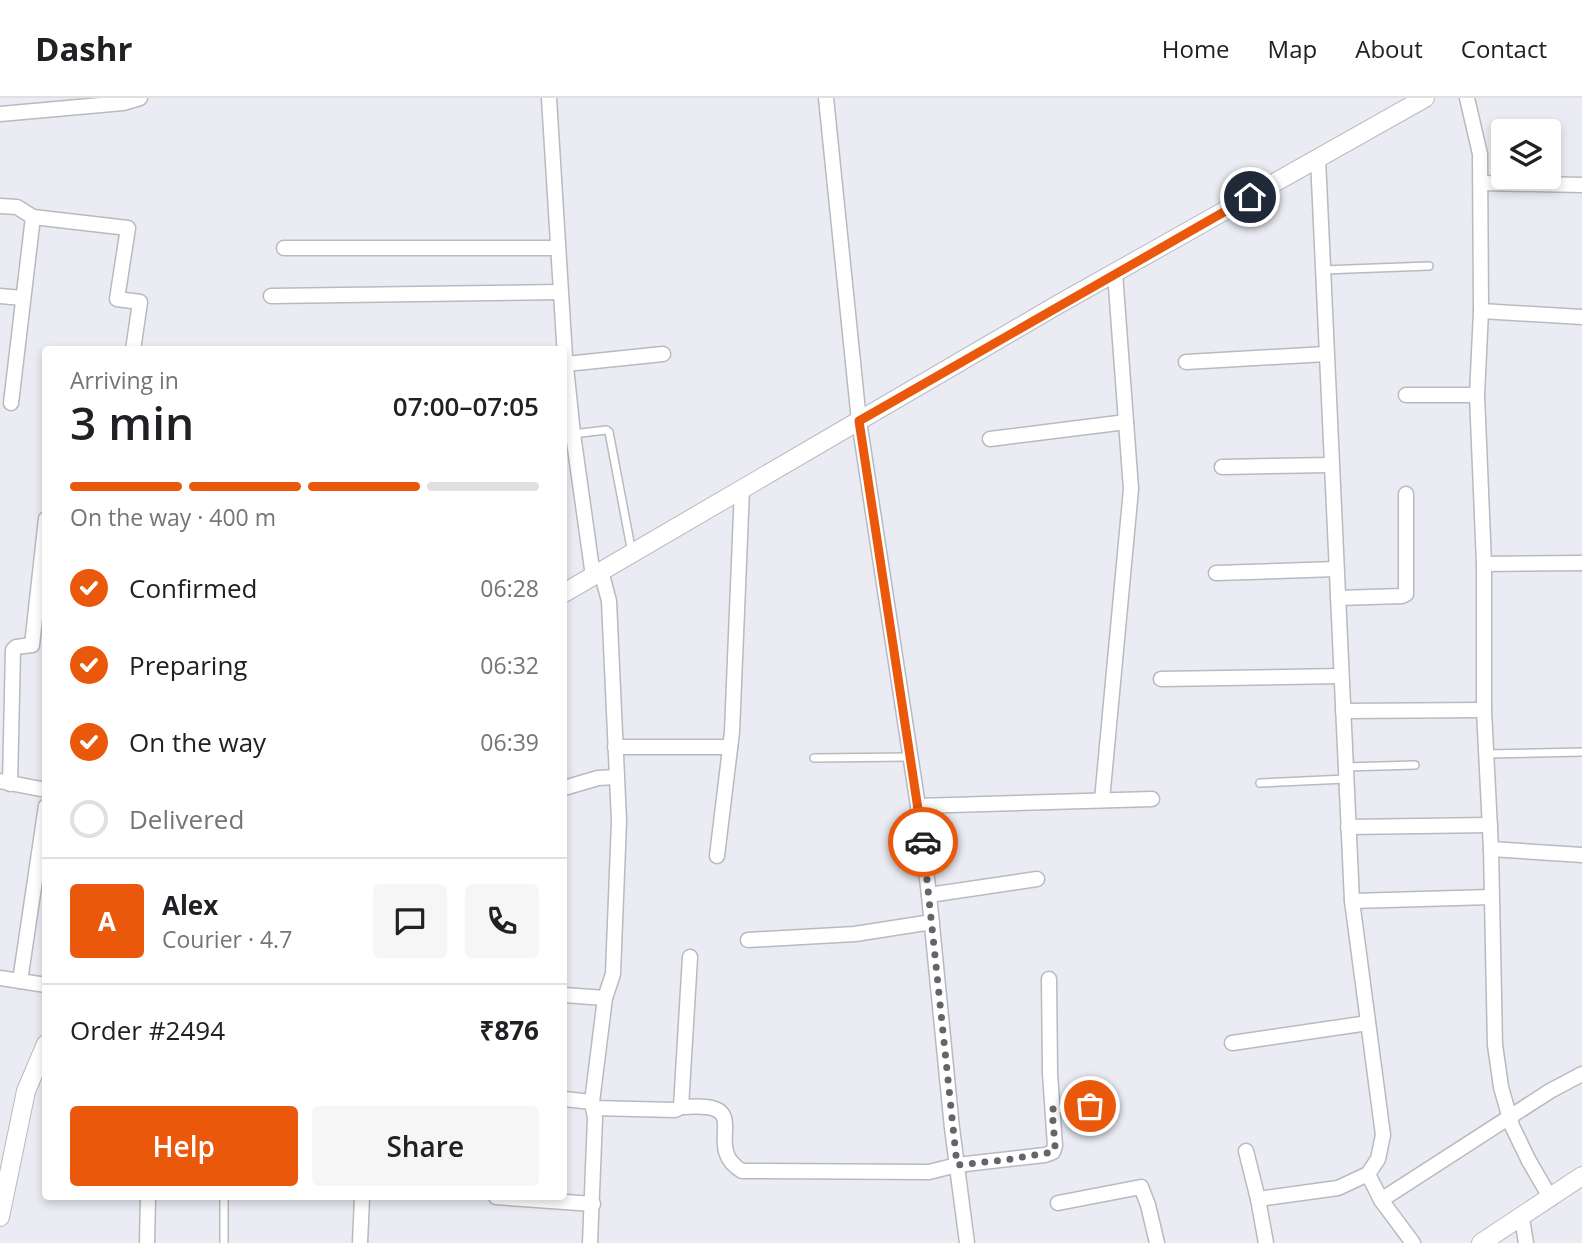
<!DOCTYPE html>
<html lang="en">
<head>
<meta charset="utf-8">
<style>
  body { margin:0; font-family:"Open Sans",sans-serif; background:#f6f6f6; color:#202124; height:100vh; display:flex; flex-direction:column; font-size:26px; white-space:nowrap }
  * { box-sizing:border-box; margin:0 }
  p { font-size:23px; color:#757577 }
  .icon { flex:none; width:38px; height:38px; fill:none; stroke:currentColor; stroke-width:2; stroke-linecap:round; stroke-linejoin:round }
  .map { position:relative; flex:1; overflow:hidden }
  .drawer { position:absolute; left:42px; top:248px; width:525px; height:854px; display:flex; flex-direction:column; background:#fff; border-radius:7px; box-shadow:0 4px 10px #0003 }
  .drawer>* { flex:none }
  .controls { position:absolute; left:1491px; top:21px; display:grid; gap:14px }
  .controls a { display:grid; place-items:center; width:70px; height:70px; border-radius:7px; background:#fff; box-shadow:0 4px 10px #0003; font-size:35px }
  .pin { position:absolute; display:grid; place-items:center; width:60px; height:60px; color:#fff; margin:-30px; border:4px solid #fff; border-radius:50%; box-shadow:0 2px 7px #0007 }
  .courier { position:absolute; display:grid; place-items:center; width:70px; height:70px; margin:-35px; border:5px solid #ea580c; border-radius:50%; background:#fff; color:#222; box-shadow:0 2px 9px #0007 }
  .summary em { font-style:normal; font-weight:600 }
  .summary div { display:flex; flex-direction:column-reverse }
  .summary { display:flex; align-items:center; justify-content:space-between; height:119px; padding:0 28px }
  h1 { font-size:46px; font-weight:600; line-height:52px }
  .bar { display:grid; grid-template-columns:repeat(4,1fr); gap:10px 7px; align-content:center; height:84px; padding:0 28px }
  .bar i { height:9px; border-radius:5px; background:#e0e0e0 }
  .bar .selected { background:#ea580c }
  .bar p { grid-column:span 4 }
  .line { display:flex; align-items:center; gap:18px; padding:0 28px; border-top:2px solid #e0e0e0 }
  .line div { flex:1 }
  .round { display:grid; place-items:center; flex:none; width:74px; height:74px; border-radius:7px; background:#f6f6f6 }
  ol { padding:0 28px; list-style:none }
  li { display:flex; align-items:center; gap:21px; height:77px }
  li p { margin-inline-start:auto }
  li .icon { padding:7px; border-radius:50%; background:#ea580c; color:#fff; stroke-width:4 }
  li:last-child { color:#757577 }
  li i { width:38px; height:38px; border:4px solid #e0e0e0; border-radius:50% }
  .primary-button { display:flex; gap:14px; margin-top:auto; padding:14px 28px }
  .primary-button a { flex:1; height:80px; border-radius:7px; background:#ea580c; color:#fff; font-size:28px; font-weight:600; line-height:80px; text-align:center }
  .primary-button a+a { background:#f6f6f6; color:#202124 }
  header { display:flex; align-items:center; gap:42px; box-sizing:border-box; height:98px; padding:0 35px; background:#fff; border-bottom:2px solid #e0e0e0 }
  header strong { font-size:33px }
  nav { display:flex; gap:38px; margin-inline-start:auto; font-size:24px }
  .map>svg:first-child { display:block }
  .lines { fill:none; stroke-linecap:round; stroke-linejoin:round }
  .service-casing { stroke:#b8bac1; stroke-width:10 }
  .minor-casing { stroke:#b8bac1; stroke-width:17 }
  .tertiary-casing { stroke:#b8bac1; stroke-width:20 }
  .service { stroke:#fff; stroke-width:7 }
  .minor { stroke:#fff; stroke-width:14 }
  .tertiary { stroke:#fff; stroke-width:18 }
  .done { stroke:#646569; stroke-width:7; stroke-dasharray:0 12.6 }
  .route { stroke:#ea580c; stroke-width:9 }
</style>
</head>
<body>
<header>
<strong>Dashr</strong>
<nav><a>Home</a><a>Map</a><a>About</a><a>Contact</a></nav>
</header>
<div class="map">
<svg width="1582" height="1145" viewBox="0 0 1582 1145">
  <rect width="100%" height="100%" fill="#ebecf3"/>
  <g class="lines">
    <defs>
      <g id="service">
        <path d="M1323,172L1429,168"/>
        <path d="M573,336L606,332L609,334L632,455"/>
        <path d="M1486,656L1582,654"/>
        <path d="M814,660L910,659"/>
        <path d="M1345,669L1415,667"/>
        <path d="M1260,685L1346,681"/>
        <path d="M1052,1011L1109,1007"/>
        <path d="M224,1145V1099"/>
      </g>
      <g id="minor">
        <path d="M549,0L565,259L573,336L593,478"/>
        <path d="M826,0L859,323L918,708L929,797L952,1030L967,1145"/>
        <path d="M1467,0L1480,56L1481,213L1582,219"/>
        <path d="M0,16L123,5L140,0"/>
        <path d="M1318,60L1352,803L1383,1037L1378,1061L1368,1076L1381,1102L1413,1145"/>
        <path d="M1482,85L1582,87"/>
        <path d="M0,108L17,109L33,119L128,130L117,201L140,204L133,252"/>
        <path d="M284,150H557"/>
        <path d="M0,198L22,200"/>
        <path d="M271,198L560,194"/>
        <path d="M1481,213L1477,297L1484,466V612L1491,751L1495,947L1501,989L1512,1028L1529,1063L1551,1101"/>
        <path d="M1186,264L1326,256"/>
        <path d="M566,266L663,256"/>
        <path d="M1406,297H1477"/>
        <path d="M11,305L33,119"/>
        <path d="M990,341L1126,324"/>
        <path d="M1222,369L1331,367"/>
        <path d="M1484,466L1582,465"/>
        <path d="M1216,475L1336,471"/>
        <path d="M1338,500L1402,498L1406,496V396"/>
        <path d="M1161,581L1341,578"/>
        <path d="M1343,613L1484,612"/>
        <path d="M615,649H730"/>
        <path d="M0,683L46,692"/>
        <path d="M10,686L13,552L16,549L32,547L46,421"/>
        <path d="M564,690L598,680L616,679"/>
        <path d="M1102,702L1131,391L1115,175"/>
        <path d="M918,708L1152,701"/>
        <path d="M1348,729L1490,727"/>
        <path d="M1491,751L1582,757"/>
        <path d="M717,758L732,634L742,391"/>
        <path d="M929,797L1037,781"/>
        <path d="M1352,803L1491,799"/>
        <path d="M748,842L855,836L932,824"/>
        <path d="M0,880L46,887"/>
        <path d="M20,883L46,708"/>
        <path d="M564,897L605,900"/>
        <path d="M1232,945L1368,925"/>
        <path d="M564,1001L592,1004"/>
        <path d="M681,1009C691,1009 705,1007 715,1011C739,1020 708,1053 742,1073L929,1074L957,1067L1045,1057L1053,1054L1055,1048L1050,975L1049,881"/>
        <path d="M593,1010L675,1012L681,1009L690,859"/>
        <path d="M1246,1053L1258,1101L1266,1145"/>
        <path d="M496,1099L593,1106"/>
        <path d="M1258,1101L1338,1090L1368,1076"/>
        <path d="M1381,1102L1550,993L1582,976"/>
        <path d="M1058,1105L1141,1089L1148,1107L1157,1145"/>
        <path d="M1522,1120L1526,1145"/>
        <path d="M147,1145L148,1099"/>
        <path d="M360,1145L362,1099"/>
        <path d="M590,1145L595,1020L592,1004L605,900L613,876L619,723L609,503L601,473"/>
      </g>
      <g id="tertiary">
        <path d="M564,495L1059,206L1425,0"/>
        <path d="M0,1119L26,993L46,946"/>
        <path d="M1481,1145L1582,1078"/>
      </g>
    </defs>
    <use href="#service" class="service-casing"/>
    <use href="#minor" class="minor-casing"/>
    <use href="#tertiary" class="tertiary-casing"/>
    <use href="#service" class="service"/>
    <use href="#minor" class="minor"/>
    <use href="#tertiary" class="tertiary"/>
  </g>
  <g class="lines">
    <path class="done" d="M923,744L957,1067L1005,1062L1053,1054L1055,1048L1052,1011L1090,1008"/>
    <path class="route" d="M923,744L859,323L1250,99"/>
  </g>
</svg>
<div class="controls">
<a><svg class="icon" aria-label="layers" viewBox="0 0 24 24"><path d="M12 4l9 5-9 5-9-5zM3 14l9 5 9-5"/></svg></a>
</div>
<div class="pin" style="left:1090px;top:1008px;background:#ea580c"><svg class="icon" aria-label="bag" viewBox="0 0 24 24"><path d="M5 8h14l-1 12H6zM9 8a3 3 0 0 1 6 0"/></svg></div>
<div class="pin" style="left:1250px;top:99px;background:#1f2937"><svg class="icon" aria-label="home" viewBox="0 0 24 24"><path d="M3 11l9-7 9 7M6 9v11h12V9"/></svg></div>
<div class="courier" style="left:923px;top:744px"><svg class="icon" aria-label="car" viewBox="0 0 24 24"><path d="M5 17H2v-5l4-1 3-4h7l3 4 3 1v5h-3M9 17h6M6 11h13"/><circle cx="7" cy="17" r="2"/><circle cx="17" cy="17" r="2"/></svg></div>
<section class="drawer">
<div class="summary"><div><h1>3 min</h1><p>Arriving in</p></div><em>07:00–07:05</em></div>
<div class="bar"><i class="selected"></i><i class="selected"></i><i class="selected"></i><i></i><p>On the way · 400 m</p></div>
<ol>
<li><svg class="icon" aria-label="check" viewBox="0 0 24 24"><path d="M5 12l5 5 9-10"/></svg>Confirmed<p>06:28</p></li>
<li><svg class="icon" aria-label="check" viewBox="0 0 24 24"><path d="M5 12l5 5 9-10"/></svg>Preparing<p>06:32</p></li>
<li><svg class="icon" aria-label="check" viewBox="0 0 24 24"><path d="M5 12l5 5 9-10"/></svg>On the way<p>06:39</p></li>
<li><i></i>Delivered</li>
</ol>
<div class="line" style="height:126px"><b class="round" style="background:#ea580c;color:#fff">A</b><div><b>Alex</b><p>Courier · 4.7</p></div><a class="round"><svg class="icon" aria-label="chat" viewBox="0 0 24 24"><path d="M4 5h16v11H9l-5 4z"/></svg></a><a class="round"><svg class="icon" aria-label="phone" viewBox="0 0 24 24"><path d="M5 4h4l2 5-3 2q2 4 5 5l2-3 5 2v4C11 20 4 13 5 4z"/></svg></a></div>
<div class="line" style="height:91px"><div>Order #2494</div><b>₹876</b></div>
<div class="primary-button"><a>Help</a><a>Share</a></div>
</section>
</div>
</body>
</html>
